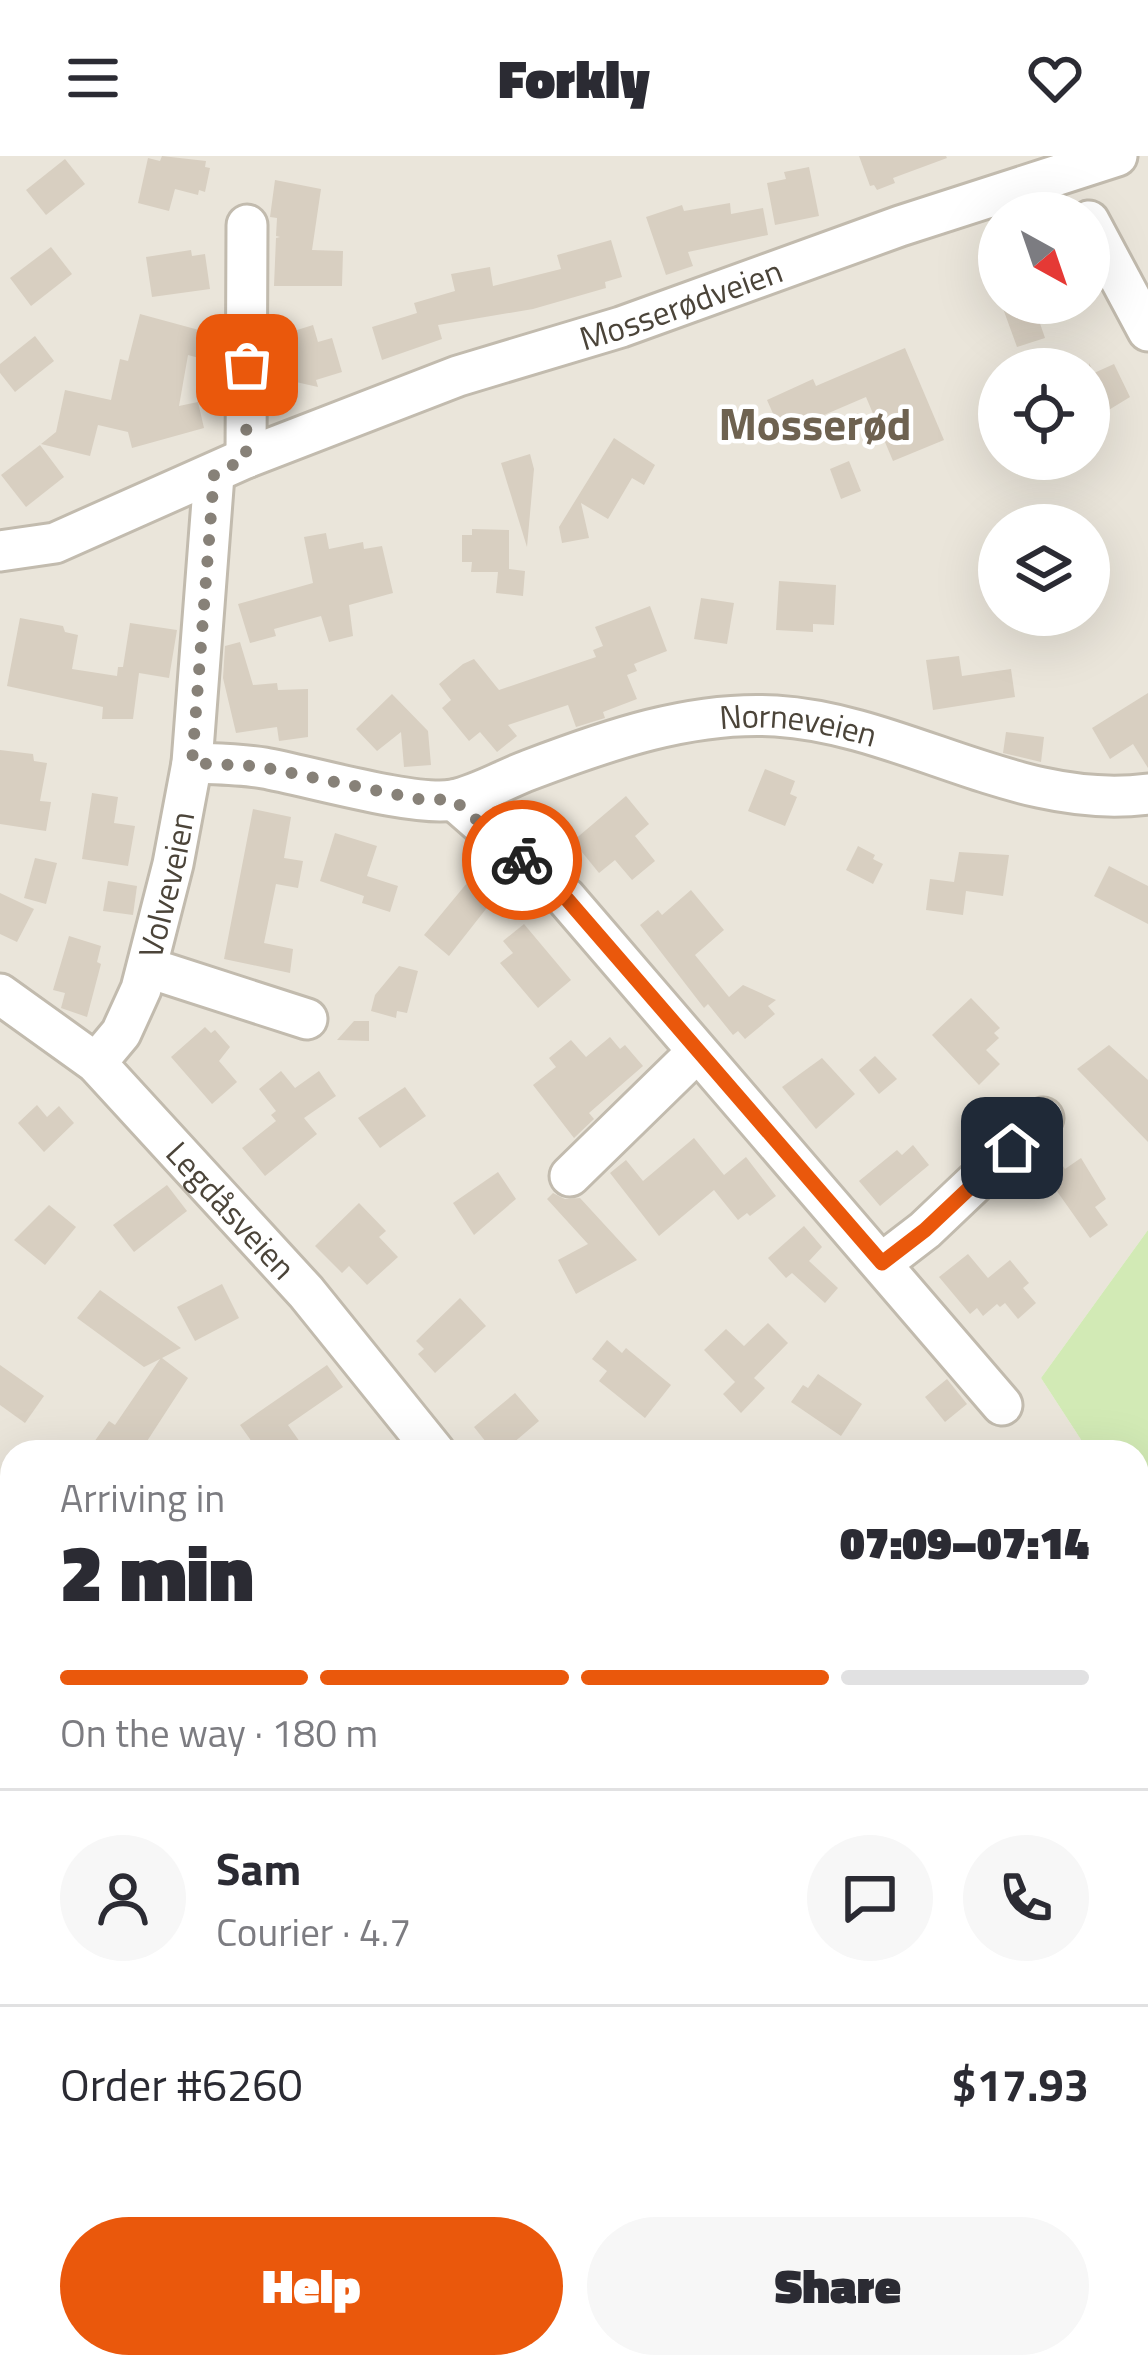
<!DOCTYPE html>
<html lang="en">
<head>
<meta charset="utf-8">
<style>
  body { margin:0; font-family:"Titillium Web",sans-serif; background:#f7f7f7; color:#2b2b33; height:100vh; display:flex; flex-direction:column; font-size:45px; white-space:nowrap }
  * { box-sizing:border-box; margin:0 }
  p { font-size:39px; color:#7c7c81 }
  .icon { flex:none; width:66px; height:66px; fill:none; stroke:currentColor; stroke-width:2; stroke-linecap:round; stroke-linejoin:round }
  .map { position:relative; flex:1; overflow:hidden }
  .sheet { position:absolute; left:0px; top:1284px; width:1149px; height:939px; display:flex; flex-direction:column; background:#fff; border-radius:36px 36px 0 0; box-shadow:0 12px 48px #0002 }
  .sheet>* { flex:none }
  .needle { width:78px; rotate:140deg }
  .tools { position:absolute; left:978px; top:36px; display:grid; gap:24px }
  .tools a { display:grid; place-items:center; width:132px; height:132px; border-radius:50%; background:#fff; box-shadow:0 12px 48px #0002; font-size:60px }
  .pin { position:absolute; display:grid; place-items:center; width:102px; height:102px; color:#fff; margin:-51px; border-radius:24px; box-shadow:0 6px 18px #0006 }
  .courier { position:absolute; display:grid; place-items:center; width:120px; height:120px; margin:-60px; border:9px solid #ea580c; border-radius:50%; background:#fff; color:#222; box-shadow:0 3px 15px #0007 }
  .headline em { font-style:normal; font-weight:800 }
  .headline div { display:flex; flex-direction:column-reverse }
  .headline { display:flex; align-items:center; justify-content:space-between; height:204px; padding:0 60px }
  h1 { font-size:78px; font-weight:800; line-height:90px }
  .bar { display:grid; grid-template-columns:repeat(4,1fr); gap:18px 12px; align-content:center; height:144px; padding:0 60px }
  .bar i { height:15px; border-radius:9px; background:#e1e1e2 }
  .bar .selected { background:#ea580c }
  .bar p { grid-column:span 4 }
  .line { display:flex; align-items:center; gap:30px; padding:0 60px; border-top:3px solid #e1e1e2 }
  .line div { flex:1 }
  .round { display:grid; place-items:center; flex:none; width:126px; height:126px; border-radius:63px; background:#f7f7f7 }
  .primary-button { display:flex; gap:24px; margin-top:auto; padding:24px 60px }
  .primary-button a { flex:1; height:138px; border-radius:72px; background:#ea580c; color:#fff; font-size:48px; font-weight:800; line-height:138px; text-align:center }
  .primary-button a+a { background:#f7f7f7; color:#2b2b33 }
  header { display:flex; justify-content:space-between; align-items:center; height:156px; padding:0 60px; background:#fff; font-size:54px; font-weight:800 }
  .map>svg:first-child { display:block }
  .residential { fill:#eae5da; fill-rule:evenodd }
  .green { fill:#d2eab5 }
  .building { fill:#d8cfc1 }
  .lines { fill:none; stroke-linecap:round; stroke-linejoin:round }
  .minor-casing { stroke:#c2bbae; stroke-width:45 }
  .major-casing { stroke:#e6c16a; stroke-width:54 }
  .minor { stroke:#fff; stroke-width:39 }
  .major { stroke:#ffe39c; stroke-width:48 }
  .done { stroke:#878178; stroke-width:12; stroke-dasharray:0 21.6 }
  .route { stroke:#ea580c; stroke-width:15 }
  .labels { text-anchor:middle; stroke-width:9; stroke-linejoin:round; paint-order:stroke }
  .street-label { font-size:33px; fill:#4b4439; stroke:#fff }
  .district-label { font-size:45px; font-weight:bold; fill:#6e6250; stroke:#fff }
</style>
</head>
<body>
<header><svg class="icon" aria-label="menu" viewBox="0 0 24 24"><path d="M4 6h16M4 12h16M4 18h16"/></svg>Forkly<svg class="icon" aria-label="heart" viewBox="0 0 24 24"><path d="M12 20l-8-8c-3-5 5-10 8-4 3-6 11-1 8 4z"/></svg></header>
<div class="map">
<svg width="1148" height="2222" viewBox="0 0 1148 2222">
  <rect width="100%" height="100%" fill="#f6f3ec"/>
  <g class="residential">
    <path d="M0,0H1148V1074L1041,1222L1089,1296H12V2211H1137V1675L1148,1684V2222H0ZM999,57H1089V147H999ZM999,213H1089V303H999ZM999,369H1089V459H999Z"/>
    <path d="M1137,1371L1148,1388V1478L1137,1484Z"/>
  </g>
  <path class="green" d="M1148,1074V1388L1137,1371V1296H1089L1041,1222Z"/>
  <g class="building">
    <path d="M162,0L206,5L205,11L210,12L205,36L199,34L198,39L175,33L169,55L138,47L148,2L160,5Z"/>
    <path d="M859,0H946L947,2L893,22L895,27L877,34L874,29L870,30Z"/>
    <path d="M65,3L85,28L46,59L26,34Z"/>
    <path d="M809,11L819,60L775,69L767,27L786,23L784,16Z"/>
    <path d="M275,24L321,33L312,94L343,95L342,130H274L276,82L280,81L276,80L277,62L270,61Z"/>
    <path d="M730,47L731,58L763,52L768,79L688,96L693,110L666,119L646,61L682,49L684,55Z"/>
    <path d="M611,84L622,121L605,126L606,132L533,153L438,169L442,183L382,204L372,171L417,157L414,147L455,135L451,118L490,111L493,130L561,113L557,99Z"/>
    <path d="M51,91L72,118L31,150L10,122Z"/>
    <path d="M191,94L192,100L205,98L210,133L152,141L146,101Z"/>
    <path d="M1001,147H1033L1045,182L1017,191Z"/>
    <path d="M140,158L210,177L203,203L188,199L179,250L198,246L204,272L132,292L128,276L98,269L90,300L41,288L56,276L65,234L111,244L120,203L128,205Z"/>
    <path d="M313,169L318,186L332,182L342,216L316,224L318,231L287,224L278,180Z"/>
    <path d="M35,180L54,205L15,236L0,217V208Z"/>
    <path d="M905,192L944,284L893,305L866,241L817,262L822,273L799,283L794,273L782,278L767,244L813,223L816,230Z"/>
    <path d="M1089,207L1094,217L1114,208L1130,241L1089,266Z"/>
    <path d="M614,282L655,309L644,329L632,322L608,363L581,347L589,382L562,387L559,371Z"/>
    <path d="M40,289L64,321L26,351L1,319Z"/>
    <path d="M530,298L534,313L527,391L501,307Z"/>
    <path d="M849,305L861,335L841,343L830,313Z"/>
    <path d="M472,373L509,374V413L525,415L523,440L496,437L498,416H471L472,406H462V379H472Z"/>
    <path d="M326,377L329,393L363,386L364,393L382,390L393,437L349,449L353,480L329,486L321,460L274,473L276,480L250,487L238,448L313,427L304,381Z"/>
    <path d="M779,425L836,429L834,469L813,468V476L776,474Z"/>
    <path d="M701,442L734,447L727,488L694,483Z"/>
    <path d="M650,450L667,495L634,508L637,515L627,519L637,543L603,556L605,562L576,571L568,549L508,569L517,580L497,596L480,576L469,585L442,552L451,544L439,528L463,508L474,503L499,534L596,501L593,494L603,490L595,471Z"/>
    <path d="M20,462L63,470L65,476L78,479L72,513L117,520L118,511H123L130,467L177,474L169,522L139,517L133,563H102L103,551L7,530Z"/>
    <path d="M240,486L253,529L277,527L278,534L308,533V581L279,585L277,571L236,577L223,522L225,490Z"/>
    <path d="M959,500L962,520L1011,513L1015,541L933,554L926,504Z"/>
    <path d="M1148,537V612L1133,588L1110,603L1092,572Z"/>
    <path d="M392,538L428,575L431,609L404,611L401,576L377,595L356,573Z"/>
    <path d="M1006,576L1044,581L1041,606L1003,597Z"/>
    <path d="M0,594L33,598L34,605L47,607L40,645L51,646L46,675L0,668Z"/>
    <path d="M765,613L795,625L790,638L797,641L785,670L748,655Z"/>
    <path d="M92,637L118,641L114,667L135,670L128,710L82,703Z"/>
    <path d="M626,640L649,668L635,680L655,705L632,724L615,704L599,717L573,685Z"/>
    <path d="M253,653L291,661L284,702L303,705L298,732L276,728L264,787L293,793L290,817L224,803Z"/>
    <path d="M335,677L377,690L367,720L398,730L390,756L362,747L364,740L320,725Z"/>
    <path d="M858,690L875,699L873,703L883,708L873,728L846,714Z"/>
    <path d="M959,696L1009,699L1003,740L966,735L963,759L926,754L930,723L954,726Z"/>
    <path d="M35,702L57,707L46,748L24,742Z"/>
    <path d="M1109,710L1148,730V768L1094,740Z"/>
    <path d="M484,713L504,730L449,800L424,779L472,721L475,724Z"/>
    <path d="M108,725L137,730L133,759L103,755Z"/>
    <path d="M691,734L724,774L695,799L729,841L743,829L776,844L768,850L775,858L745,883L738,875L733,879L708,848L704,852L640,769L658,754L662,759Z"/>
    <path d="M0,737L34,753L17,786L0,778Z"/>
    <path d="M524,768L571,824L538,852L500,807L513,797L503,785Z"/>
    <path d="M69,780L101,790L97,806L101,808L87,861L61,852L65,837L53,834Z"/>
    <path d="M399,810L418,815L407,857L397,855L396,862L371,855L375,839Z"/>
    <path d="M971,842L1000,872L994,877L999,882L986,894L1000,908L979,929L932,879Z"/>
    <path d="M354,865H369V885L337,884Z"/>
    <path d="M205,871L211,877L215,874L230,891L219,905L237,926L212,948L171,901Z"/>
    <path d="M610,881L620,893L625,889L643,910L589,957L594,963L574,982L533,929L556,911L549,902L571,884L586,901Z"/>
    <path d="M1109,889L1148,924V986L1077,913Z"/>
    <path d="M875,900L897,923L879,938L859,914Z"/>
    <path d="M822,902L855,938L816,973L782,931Z"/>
    <path d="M281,915L295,932L319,915L336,940L304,962L317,978L265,1020L242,992L276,965L271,959L276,955L259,933Z"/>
    <path d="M405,931L426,960L380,992L358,962Z"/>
    <path d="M37,949L47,961L59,950L74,967L44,996L18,967Z"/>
    <path d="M694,982L724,1019L746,1001L776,1040L750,1060L747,1057L738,1064L714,1034L659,1080L610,1017L626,1004L643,1025Z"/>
    <path d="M913,989L929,1009L880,1050L859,1025L897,994L902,999Z"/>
    <path d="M1081,1002L1106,1043L1095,1051L1108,1069L1090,1082L1042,1014L1058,1003L1065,1013Z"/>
    <path d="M498,1016L516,1043L474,1079L453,1047Z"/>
    <path d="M167,1029L187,1055L134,1096L113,1069Z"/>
    <path d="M553,1037L565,1043L580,1042L637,1104L576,1138L558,1104L588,1088L547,1043Z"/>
    <path d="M359,1047L386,1075L379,1081L398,1101L367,1129L349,1110L342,1117L315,1090Z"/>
    <path d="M49,1049L76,1071L45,1109L14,1084Z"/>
    <path d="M804,1070L822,1091L809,1105L838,1132L825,1147L792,1117L786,1122L768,1102Z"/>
    <path d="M968,1098L988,1122L1010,1104L1029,1127L1023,1132L1036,1147L1018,1163L1005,1147L1000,1151L997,1148L983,1160L977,1152L970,1158L939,1121Z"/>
    <path d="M222,1128L239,1162L195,1185L177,1151Z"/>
    <path d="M100,1134L181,1192L162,1202L188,1222L140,1296H87L109,1265L115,1269L160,1203L144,1211L77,1162Z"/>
    <path d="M460,1142L486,1170L435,1217L418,1198L424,1193L416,1185Z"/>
    <path d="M768,1167L788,1187L754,1222L765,1232L741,1257L723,1238L735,1226L704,1194L726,1173L744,1190Z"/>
    <path d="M607,1184L622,1197L626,1192L671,1229L645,1262L599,1225L607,1215L592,1203Z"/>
    <path d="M0,1209L44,1240L25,1267L0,1249Z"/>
    <path d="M327,1209L343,1231L288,1269L300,1286L286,1296H259L240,1269Z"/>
    <path d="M818,1218L862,1248L841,1280L791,1246L803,1229L808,1232Z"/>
    <path d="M947,1223L967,1248L945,1266L925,1241Z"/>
    <path d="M515,1237L539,1265L512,1288L518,1296H494L474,1271Z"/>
  </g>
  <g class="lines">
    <defs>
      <g id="minor">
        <path d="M1089,65L1148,175"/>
        <path d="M246,302L247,69"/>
        <path id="s1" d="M0,395L55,387L246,302L458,220L621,171L900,70L1117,0"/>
        <path id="s2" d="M192,607C216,608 241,608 264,612C308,620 415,651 453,644C478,639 505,623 529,614C608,584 691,555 776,560C904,568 1018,655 1148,638"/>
        <path d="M454,644L566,742L1002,1249"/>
        <path d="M149,812L307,863"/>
        <path id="s3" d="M0,838L96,907L306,1136L435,1296"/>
        <path id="s4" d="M96,907L121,877L141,833L173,708L192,607L214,319"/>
        <path d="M570,1020L697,896"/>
        <path d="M882,1107L925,1074L1043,962"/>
        <path d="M1137,1675L1148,1684"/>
        <path d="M1137,2176L1148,2177"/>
        <path d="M300,2211L314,2222"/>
        <path d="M743,2211L748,2222"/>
        <path d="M626,2222L634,2211"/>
        <path d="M1044,2222L1047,2211"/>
      </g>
      <g id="major">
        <path d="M0,1963L12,1974"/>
        <path d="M210,2211L215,2222"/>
      </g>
    </defs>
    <use href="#minor" class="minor-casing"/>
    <use href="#major" class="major-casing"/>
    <use href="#minor" class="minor"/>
    <use href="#major" class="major"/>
  </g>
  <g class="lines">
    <path class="done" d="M247,209L246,302L214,319L192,607L257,610L418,643L454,644L522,704"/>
    <path class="route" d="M522,704L566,742L882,1107L925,1074L1012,992"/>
  </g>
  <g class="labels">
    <g class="street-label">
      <text dy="12" stroke="none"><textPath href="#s1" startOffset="726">Mosserødveien</textPath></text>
      <text dy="12" stroke="none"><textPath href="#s2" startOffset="624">Norneveien</textPath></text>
      <text dy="12" stroke="none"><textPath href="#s4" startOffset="195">Volveveien</textPath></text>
      <text dy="12" stroke="none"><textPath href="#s3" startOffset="318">Legdåsveien</textPath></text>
    </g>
    <g class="district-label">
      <text x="815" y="284">Mosserød</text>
    </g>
  </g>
</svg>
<div class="tools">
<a><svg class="needle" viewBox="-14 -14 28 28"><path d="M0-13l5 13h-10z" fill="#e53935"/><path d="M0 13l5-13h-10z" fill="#7c7c81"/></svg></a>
<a><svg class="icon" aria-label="locate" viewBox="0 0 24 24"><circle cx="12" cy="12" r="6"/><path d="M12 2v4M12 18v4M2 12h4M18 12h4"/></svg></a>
<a><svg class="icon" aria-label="layers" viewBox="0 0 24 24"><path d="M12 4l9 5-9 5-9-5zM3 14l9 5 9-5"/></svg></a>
</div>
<div class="pin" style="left:247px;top:209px;background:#ea580c"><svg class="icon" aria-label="bag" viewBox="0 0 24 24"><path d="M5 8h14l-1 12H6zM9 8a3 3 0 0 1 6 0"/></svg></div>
<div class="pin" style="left:1012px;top:992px;background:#1f2937"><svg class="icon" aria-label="home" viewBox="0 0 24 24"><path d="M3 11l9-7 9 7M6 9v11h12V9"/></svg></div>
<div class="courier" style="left:522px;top:704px"><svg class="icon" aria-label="bike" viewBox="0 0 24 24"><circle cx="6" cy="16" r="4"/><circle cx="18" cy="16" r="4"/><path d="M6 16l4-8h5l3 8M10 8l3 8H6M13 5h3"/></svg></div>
<section class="sheet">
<div class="headline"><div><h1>2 min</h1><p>Arriving in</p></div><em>07:09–07:14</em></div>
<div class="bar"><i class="selected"></i><i class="selected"></i><i class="selected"></i><i></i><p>On the way · 180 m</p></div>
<div class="line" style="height:216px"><a class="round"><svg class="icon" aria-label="person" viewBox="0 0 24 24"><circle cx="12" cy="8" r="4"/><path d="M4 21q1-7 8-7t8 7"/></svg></a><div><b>Sam</b><p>Courier · 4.7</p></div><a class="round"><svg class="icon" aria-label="chat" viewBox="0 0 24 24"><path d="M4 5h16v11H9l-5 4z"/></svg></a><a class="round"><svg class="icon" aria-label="phone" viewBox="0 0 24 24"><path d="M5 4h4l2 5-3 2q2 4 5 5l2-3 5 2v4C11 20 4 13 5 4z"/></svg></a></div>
<div class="line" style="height:156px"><div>Order #6260</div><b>$17.93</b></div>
<div class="primary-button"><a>Help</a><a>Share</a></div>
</section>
</div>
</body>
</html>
